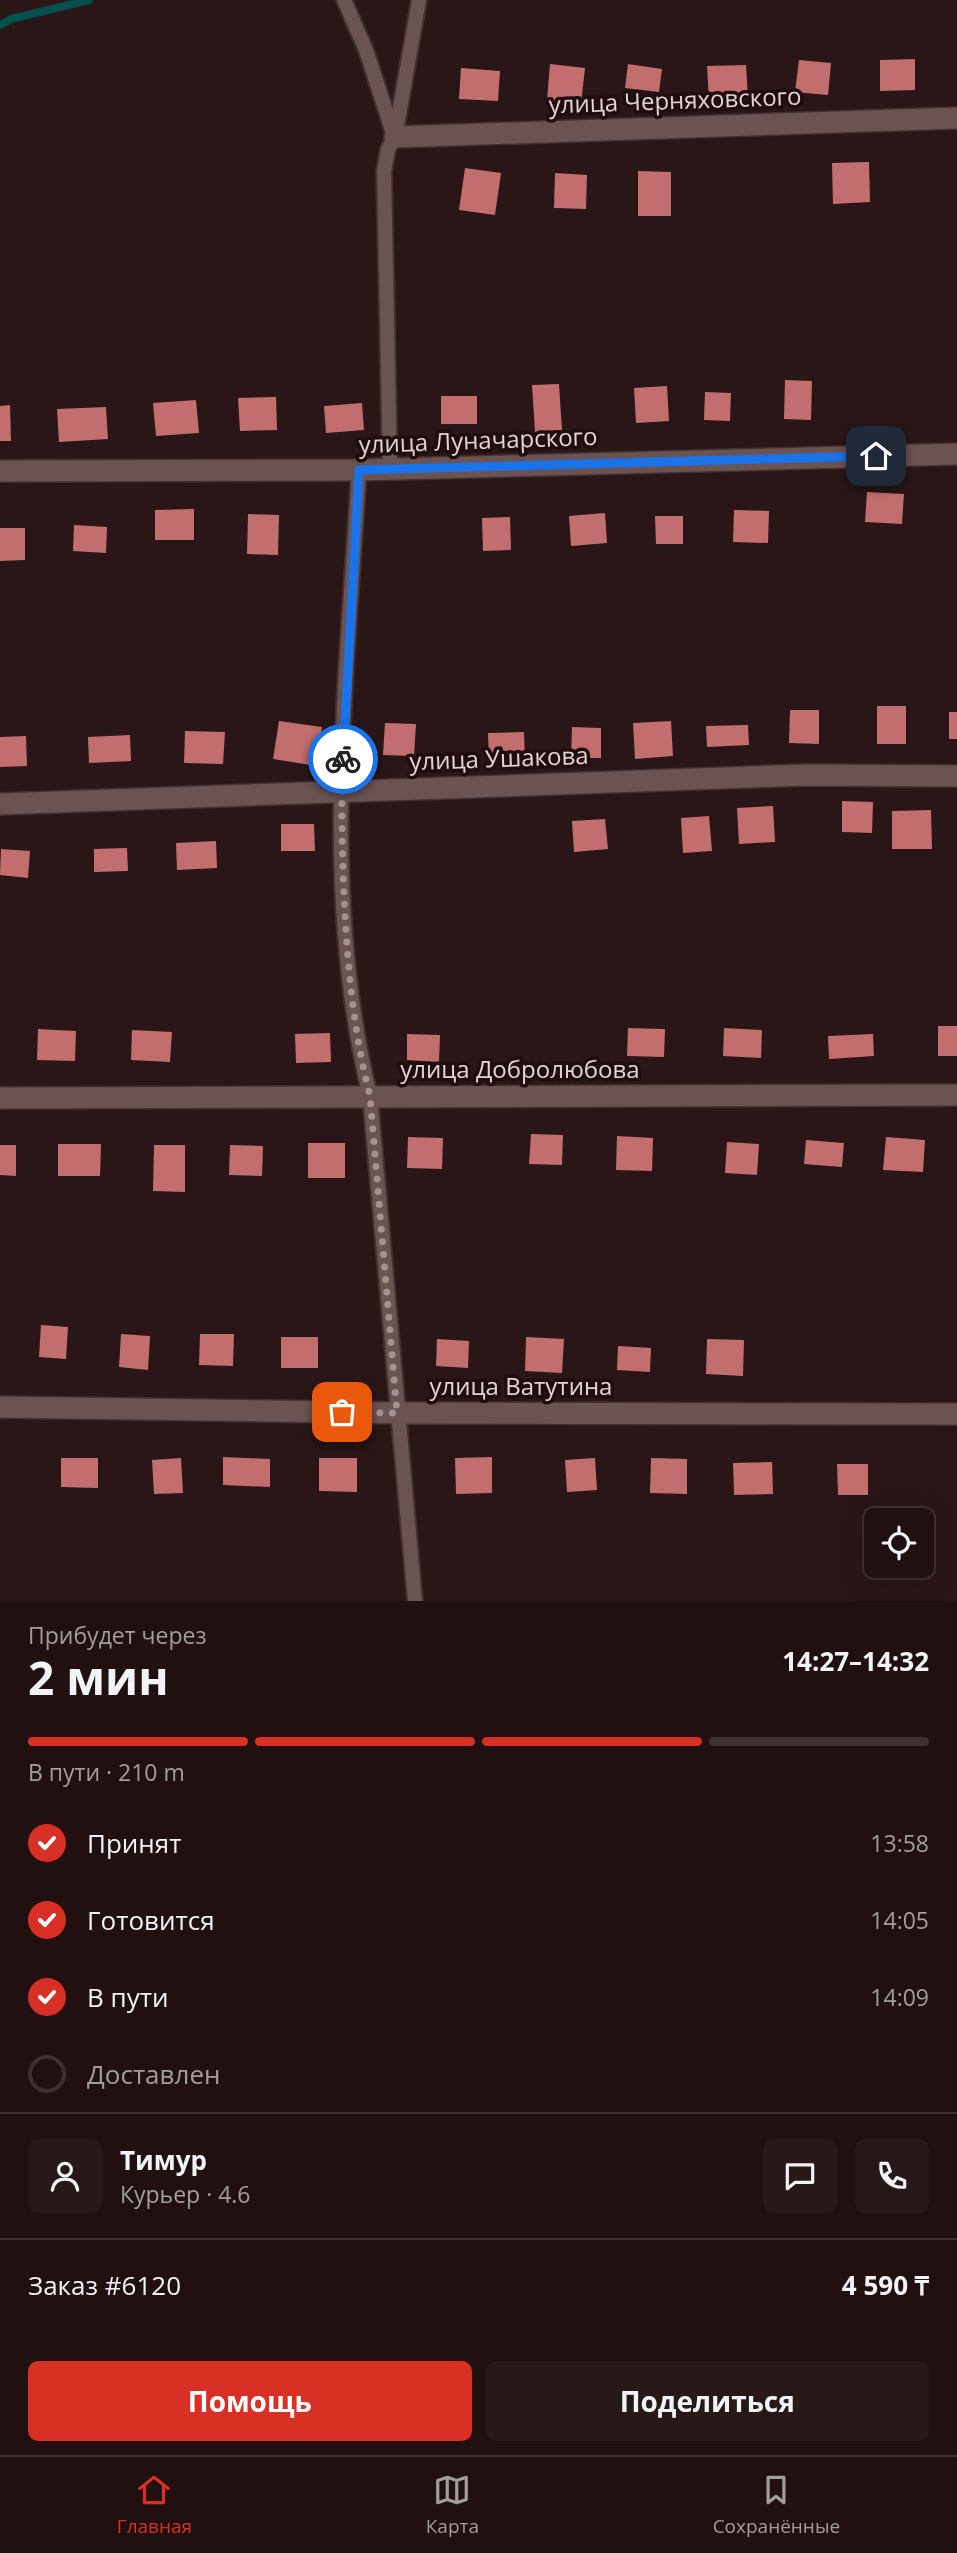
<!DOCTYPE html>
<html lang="ru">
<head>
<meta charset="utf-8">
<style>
  body { margin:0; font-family:"Open Sans",sans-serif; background:#281919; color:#f1f3f6; height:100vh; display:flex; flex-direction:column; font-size:26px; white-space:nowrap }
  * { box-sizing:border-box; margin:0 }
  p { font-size:23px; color:#a29d9f }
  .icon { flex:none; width:38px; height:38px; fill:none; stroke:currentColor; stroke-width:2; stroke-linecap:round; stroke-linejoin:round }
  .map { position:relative; height:1601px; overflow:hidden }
  .details { display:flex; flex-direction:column; background:#201010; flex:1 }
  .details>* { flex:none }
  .tools { position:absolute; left:864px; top:1508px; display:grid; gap:14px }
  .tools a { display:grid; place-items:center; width:70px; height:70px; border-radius:10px; background:#201010; box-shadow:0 7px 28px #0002,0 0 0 2px #3d3030; font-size:35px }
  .pin { position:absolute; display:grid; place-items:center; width:60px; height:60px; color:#fff; margin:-30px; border-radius:14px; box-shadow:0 4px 10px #0006 }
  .courier { position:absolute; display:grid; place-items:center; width:70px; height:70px; margin:-35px; border:5px solid #1a73e8; border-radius:50%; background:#fff; color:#222; box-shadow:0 2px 9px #0007 }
  .headline em { font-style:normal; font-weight:700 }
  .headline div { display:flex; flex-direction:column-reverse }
  .headline { display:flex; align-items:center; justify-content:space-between; height:119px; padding:0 28px }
  h1 { font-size:46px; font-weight:700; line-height:52px }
  .bar { display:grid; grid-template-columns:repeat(4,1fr); gap:10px 7px; align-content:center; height:84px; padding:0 28px }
  .bar i { height:9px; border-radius:5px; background:#3d3030 }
  .bar .selected { background:#d93025 }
  .bar p { grid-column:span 4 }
  .line { display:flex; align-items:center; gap:18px; padding:0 28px; border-top:2px solid #3d3030 }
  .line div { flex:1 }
  .round { display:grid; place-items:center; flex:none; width:74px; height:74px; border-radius:10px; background:#281919 }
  ol { padding:0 28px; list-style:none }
  li { display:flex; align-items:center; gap:21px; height:77px }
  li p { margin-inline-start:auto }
  li .icon { padding:7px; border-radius:50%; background:#d93025; color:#fff; stroke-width:4 }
  li:last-child { color:#a29d9f }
  li i { width:38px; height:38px; border:4px solid #3d3030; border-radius:50% }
  .button { display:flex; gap:14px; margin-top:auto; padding:14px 28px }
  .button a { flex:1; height:80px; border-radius:10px; background:#d93025; color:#fff; font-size:28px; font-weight:700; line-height:80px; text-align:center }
  .button a+a { background:#281919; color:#f1f3f6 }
  .menu { display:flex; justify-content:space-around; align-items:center; height:98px; border-top:2px solid #3d3030; background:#201010; font-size:19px; color:#a29d9f }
  .menu a { display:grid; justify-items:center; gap:4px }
  .menu .selected { color:#d93025 }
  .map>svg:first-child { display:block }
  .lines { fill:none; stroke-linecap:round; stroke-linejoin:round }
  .stream { stroke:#05504f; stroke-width:8 }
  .building { fill:#c26e6f }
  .lane-casing { stroke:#403131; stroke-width:18 }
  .street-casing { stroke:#403131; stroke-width:24 }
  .lane { stroke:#6b5352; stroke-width:14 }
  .street { stroke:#6b5352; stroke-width:21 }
  .done { stroke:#a29292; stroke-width:7; stroke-dasharray:0 12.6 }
  .route { stroke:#1a73e8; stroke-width:9 }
  .labels { text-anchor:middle; stroke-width:7; stroke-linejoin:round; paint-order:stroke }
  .street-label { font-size:24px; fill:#e3d4d4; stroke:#200d0d }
</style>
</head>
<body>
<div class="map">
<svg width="957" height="1601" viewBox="0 0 957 1601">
  <rect width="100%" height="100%" fill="#2a1616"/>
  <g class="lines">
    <path class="stream" d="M0,25L11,19L89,0"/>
  </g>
  <g class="building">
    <path d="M915,59V90L880,91V60Z"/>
    <path d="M799,60L831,63L828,95L795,92Z"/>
    <path d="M550,64L585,68L581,104L547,100Z"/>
    <path d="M628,64L662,69L659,92L625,88Z"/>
    <path d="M746,65L748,98L709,100L707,66Z"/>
    <path d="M461,68L500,71L498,101L459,99Z"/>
    <path d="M869,162L870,202L833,204L832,163Z"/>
    <path d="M465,168L501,173L495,215L459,210Z"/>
    <path d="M638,171L671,172V216H638Z"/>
    <path d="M555,173L587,175L586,209L554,208Z"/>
    <path d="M785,380L812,381L811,420L784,419Z"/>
    <path d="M559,384L562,430L535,432L532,385Z"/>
    <path d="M667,386L669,421L636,423L634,388Z"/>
    <path d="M705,392L731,393L730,421L704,420Z"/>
    <rect x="441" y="396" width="36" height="28"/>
    <path d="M276,397L277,430L240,431L238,398Z"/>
    <path d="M196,400L199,433L156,436L153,403Z"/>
    <path d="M362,403L364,430L326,433L324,406Z"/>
    <path d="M10,405L11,441H0V406Z"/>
    <path d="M106,407L108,439L59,442L57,409Z"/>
    <path d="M867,492L904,494L902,524L865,522Z"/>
    <path d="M194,509V540H155V510Z"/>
    <path d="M734,510L769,511L768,543L733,542Z"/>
    <path d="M605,513L607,543L571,546L569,516Z"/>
    <path d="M248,514L279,515L278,555L247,554Z"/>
    <path d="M655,516H683V544H656Z"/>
    <path d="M510,517L511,550L483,551L482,518Z"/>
    <path d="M74,525L107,527L106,553L73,551Z"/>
    <path d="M0,528H25V560L0,561Z"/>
    <rect x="877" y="706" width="29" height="38"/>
    <path d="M790,710H819V744L789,743Z"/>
    <rect x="949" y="712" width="8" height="27"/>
    <path d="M279,721L322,727L317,766L273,759Z"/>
    <path d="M671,721L673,756L635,759L633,723Z"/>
    <path d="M385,723L416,724L414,756L383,755Z"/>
    <path d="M748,725L749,745L707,747L706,726Z"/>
    <path d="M572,727L601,728V758H571Z"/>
    <path d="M185,731L225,732L223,764L184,763Z"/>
    <path d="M524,732L525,760L489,761L488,733Z"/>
    <path d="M130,735L131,761L89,763L88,737Z"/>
    <path d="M26,736L27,766L0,767V737Z"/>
    <path d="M842,801L873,802L872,833L842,832Z"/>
    <path d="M773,806L775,842L739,844L737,808Z"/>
    <path d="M931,810L932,849H892V811Z"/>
    <path d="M709,816L712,851L683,853L681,818Z"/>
    <path d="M605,819L608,849L574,852L572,821Z"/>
    <path d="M281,824H314L315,851H281Z"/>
    <path d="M216,841L217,868L177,870L176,843Z"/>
    <path d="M127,848L128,871L94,872V849Z"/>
    <path d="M1,849L30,851L28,878L0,875Z"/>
    <rect x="938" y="1026" width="19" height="30"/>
    <path d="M628,1028L665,1029L664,1057L627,1056Z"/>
    <path d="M724,1028L762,1030L761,1058L723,1056Z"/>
    <path d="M38,1029L76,1031L75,1061L37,1060Z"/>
    <path d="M132,1030L172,1032L170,1062L131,1060Z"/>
    <path d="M330,1033L331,1062L296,1063L295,1034Z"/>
    <path d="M407,1034L440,1035L439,1062L407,1060Z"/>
    <path d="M873,1034L874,1056L829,1059L828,1036Z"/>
    <path d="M531,1134L563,1135L562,1165L529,1164Z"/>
    <path d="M617,1136L653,1138L652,1171L616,1170Z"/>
    <path d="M408,1137L443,1138L442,1169L407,1168Z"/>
    <path d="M886,1137L925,1140L923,1172L883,1170Z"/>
    <path d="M806,1140L844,1143L842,1167L804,1164Z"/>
    <path d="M727,1142L759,1144L757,1175L725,1173Z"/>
    <rect x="308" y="1143" width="37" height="35"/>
    <path d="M58,1144H101L100,1176H58Z"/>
    <path d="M0,1145H16V1176L0,1175Z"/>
    <path d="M154,1145H185V1192L153,1191Z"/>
    <path d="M230,1145L263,1146L262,1176L229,1175Z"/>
    <path d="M41,1325L68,1327L66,1359L39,1357Z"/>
    <path d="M121,1334L150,1336L148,1370L119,1367Z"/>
    <path d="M200,1334H234L233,1366L199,1365Z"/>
    <rect x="281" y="1337" width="37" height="31"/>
    <path d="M526,1337L564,1339L562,1373L525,1371Z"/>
    <path d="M437,1339L469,1341L468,1368L436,1366Z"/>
    <path d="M707,1339L744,1340L743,1376L706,1374Z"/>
    <path d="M618,1346L651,1348L650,1372L617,1370Z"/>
    <path d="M223,1457L270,1459V1487L223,1485Z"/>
    <path d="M492,1457V1493L456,1494L455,1458Z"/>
    <path d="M61,1458H98V1488L61,1487Z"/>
    <path d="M181,1458L183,1493L154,1494L152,1460Z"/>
    <path d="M319,1458H357V1492L319,1491Z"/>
    <path d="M595,1458L597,1490L567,1492L565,1460Z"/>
    <path d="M651,1458L687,1459V1494L650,1493Z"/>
    <path d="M772,1462L773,1494L734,1495L733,1463Z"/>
    <path d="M837,1464H868V1495H838Z"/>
  </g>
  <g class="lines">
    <defs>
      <g id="lane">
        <path d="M344,0L366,50L394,136"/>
        <path d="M359,470C347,677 320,893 370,1096L415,1601"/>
        <path d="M390,470L384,171L388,149L395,137L419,0"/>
      </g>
      <g id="street">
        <path d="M395,137L957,118"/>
        <path d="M0,471L359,470L957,454"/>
        <path d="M0,804L806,775L957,776"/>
        <path d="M0,1098L957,1095"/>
        <path d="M0,1407L397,1413L957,1414"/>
      </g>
    </defs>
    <use href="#lane" class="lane-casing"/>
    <use href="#street" class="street-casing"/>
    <use href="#lane" class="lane"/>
    <use href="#street" class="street"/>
  </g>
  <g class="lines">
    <path class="done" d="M342,1412L397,1413L370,1096C351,1022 346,948 343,872C342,834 341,797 343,759"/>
    <path class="route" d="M343,759L359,470L876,456"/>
  </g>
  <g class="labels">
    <g class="street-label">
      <text transform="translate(675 101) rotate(-2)" y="8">улица Черняховского</text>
      <text transform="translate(478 441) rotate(-2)" y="8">улица Луначарского</text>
      <text transform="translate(499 759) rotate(-2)" y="8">улица Ушакова</text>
      <text x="520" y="1078">улица Добролюбова</text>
      <text x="521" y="1395">улица Ватутина</text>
    </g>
  </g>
</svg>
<div class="tools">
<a><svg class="icon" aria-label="locate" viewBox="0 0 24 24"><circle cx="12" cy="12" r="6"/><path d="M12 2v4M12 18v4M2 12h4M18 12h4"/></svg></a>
</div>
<div class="pin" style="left:342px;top:1412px;background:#ea580c"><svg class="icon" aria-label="bag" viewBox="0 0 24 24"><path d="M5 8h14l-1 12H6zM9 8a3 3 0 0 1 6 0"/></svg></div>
<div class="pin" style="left:876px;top:456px;background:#1f2937"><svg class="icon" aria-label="home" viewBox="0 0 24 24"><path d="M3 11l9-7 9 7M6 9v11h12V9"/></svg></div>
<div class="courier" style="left:343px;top:759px"><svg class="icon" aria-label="bike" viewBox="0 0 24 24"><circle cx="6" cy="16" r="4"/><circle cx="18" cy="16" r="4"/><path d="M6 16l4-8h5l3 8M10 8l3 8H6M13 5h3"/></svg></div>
</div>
<section class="details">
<div class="headline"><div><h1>2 мин</h1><p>Прибудет через</p></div><em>14:27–14:32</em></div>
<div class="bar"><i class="selected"></i><i class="selected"></i><i class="selected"></i><i></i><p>В пути · 210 m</p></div>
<ol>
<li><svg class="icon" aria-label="check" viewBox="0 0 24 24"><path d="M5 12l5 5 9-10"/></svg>Принят<p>13:58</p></li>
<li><svg class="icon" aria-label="check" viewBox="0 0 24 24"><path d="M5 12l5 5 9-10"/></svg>Готовится<p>14:05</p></li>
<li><svg class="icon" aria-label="check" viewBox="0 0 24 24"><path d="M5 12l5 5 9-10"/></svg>В пути<p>14:09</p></li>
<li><i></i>Доставлен</li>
</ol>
<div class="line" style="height:126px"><a class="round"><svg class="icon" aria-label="person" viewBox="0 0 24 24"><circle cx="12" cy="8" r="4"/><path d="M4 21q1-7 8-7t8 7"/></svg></a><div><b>Тимур</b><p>Курьер · 4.6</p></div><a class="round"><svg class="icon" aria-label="chat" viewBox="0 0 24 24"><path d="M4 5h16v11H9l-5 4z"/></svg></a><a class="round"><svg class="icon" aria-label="phone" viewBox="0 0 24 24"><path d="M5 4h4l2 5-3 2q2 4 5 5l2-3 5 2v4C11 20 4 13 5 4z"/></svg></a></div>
<div class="line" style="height:91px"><div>Заказ #6120</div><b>4 590 ₸</b></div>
<div class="button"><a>Помощь</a><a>Поделиться</a></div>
</section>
<nav class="menu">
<a class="selected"><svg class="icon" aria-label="home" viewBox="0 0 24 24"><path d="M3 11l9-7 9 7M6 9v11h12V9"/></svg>Главная</a>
<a><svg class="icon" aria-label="map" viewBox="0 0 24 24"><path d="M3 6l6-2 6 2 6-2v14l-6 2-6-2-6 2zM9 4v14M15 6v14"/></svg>Карта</a>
<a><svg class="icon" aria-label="saved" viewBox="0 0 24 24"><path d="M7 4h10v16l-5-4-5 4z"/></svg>Сохранённые</a>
</nav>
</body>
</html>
